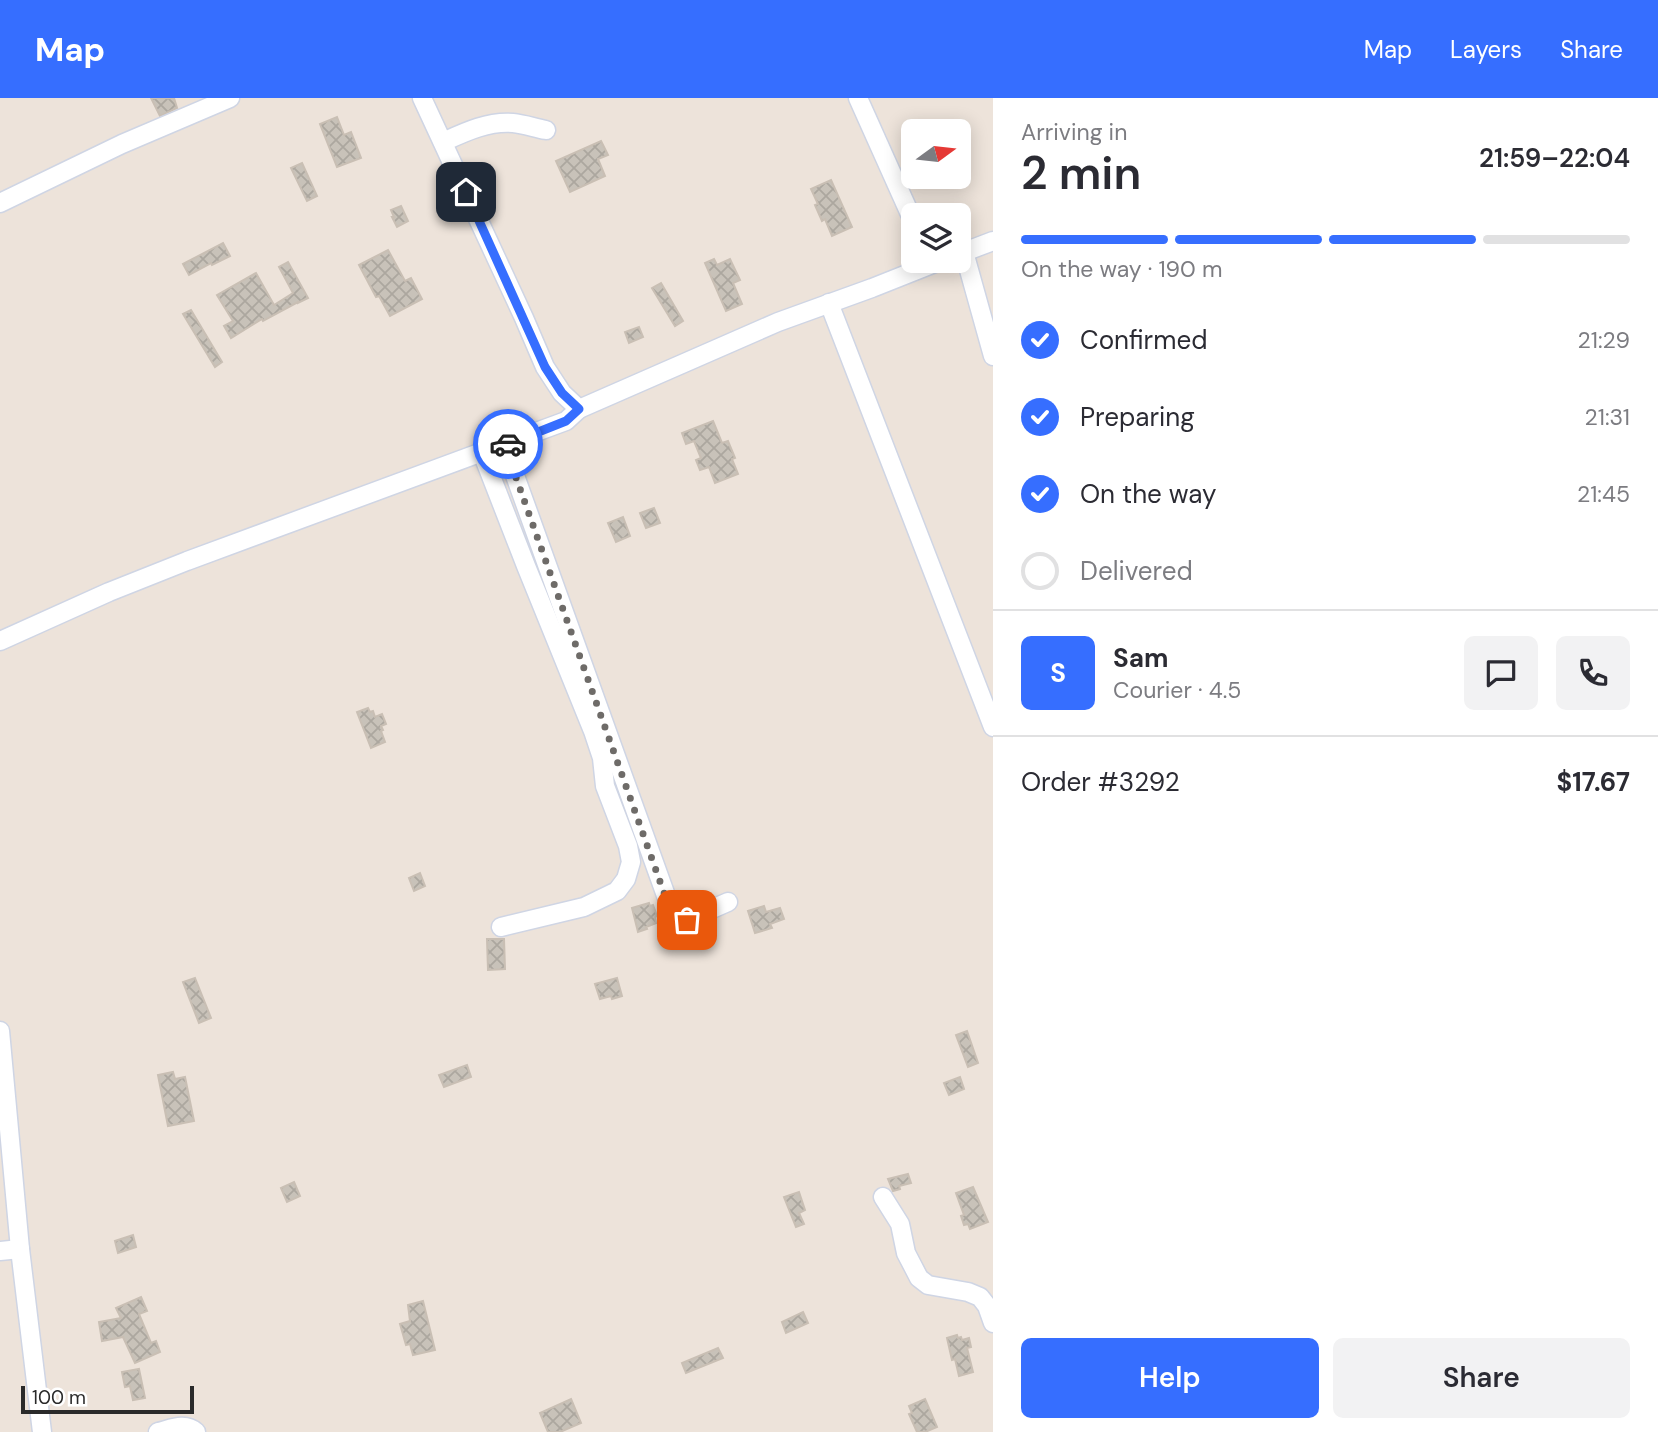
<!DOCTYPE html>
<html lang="en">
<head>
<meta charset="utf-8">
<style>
  body { margin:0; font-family:"DM Sans",sans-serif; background:#f2f2f3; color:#2b2b33; height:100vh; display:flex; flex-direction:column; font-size:26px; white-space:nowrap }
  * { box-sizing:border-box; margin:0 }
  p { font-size:23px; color:#7c7c81 }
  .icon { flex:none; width:38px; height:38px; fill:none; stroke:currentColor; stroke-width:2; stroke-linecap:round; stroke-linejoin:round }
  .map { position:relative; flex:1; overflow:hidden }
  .panel { display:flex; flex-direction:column; background:#fff; width:665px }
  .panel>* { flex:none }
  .needle { width:46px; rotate:75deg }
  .fabs { position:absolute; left:901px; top:21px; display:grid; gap:14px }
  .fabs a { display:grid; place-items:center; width:70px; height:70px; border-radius:10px; background:#fff; box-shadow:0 4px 18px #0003; font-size:35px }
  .scale { position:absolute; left:21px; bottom:18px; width:173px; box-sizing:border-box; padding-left:7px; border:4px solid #2a2a2a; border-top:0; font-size:19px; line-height:24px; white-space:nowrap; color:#2a2a2a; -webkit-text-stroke:5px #fff; paint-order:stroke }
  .pin { position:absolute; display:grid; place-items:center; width:60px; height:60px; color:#fff; margin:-30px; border-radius:14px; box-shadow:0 4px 10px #0006 }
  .courier { position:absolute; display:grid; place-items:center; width:70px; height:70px; margin:-35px; border:5px solid #366eff; border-radius:50%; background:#fff; color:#222; box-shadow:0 2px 9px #0007 }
  .summary em { font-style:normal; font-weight:600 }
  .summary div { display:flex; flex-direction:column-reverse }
  .summary { display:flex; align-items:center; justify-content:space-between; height:119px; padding:0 28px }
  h1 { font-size:46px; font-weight:600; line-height:52px }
  .bar { display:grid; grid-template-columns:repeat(4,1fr); gap:10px 7px; align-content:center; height:84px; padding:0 28px }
  .bar i { height:9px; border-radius:5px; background:#e1e1e2 }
  .bar .selected { background:#366eff }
  .bar p { grid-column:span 4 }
  .line { display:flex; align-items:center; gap:18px; padding:0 28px; border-top:2px solid #e1e1e2 }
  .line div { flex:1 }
  .round { display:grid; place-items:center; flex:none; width:74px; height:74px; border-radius:10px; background:#f2f2f3 }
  ol { padding:0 28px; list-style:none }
  li { display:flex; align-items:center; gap:21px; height:77px }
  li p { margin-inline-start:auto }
  li .icon { padding:7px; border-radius:50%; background:#366eff; color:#fff; stroke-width:4 }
  li:last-child { color:#7c7c81 }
  li i { width:38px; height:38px; border:4px solid #e1e1e2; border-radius:50% }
  .primary-button { display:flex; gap:14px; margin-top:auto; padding:14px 28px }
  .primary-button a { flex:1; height:80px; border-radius:10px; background:#366eff; color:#fff; font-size:28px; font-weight:600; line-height:80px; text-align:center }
  .primary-button a+a { background:#f2f2f3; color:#2b2b33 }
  header { display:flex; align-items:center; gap:42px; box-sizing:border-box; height:98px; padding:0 35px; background:#366eff; color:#fff }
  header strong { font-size:33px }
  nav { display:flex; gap:38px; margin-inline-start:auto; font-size:24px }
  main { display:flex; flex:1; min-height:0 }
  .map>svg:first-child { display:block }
  .building { fill:url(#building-cross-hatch); stroke:#c9bfb4; stroke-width:2 }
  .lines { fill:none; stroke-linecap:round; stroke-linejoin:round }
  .minor-casing { stroke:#cfd5e4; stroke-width:21 }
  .minor { stroke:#fff; stroke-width:18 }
  .done { stroke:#6e6b68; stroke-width:7; stroke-dasharray:0 12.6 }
  .route { stroke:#366eff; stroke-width:9 }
</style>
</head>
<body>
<header>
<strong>Map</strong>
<nav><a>Map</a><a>Layers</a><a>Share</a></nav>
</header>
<main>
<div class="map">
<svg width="993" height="1334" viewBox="0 0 993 1334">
  <defs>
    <pattern id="building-cross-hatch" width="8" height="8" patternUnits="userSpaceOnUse" patternTransform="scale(1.75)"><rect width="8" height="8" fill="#c8c2b9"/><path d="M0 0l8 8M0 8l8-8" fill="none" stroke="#aca79f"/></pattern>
  </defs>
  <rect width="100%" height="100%" fill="#ede3da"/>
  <g class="building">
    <path d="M151,0H174L177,10L160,18Z"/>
    <path d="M337,19L344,37L351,34L361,60L337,69L320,26Z"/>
    <path d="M601,43L608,57L598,61L605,78L570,94L556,63Z"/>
    <path d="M302,65L317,98L307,103L291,70Z"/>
    <path d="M831,82L852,129L832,138L825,121L822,123L815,107L818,106L811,91Z"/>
    <path d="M401,108L408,123L397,129L392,119H394L391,112Z"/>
    <path d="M223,145L230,158L212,167L211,165L189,177L183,166Z"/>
    <path d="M388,152L405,183L411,180L422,201L390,218L379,198L376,199L359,167Z"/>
    <path d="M714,161L717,167L730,161L740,182L733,185L742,206L726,213L705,165Z"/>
    <path d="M288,164L308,200L298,205V204L263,223L262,221L231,240L224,228L233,223L217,197L256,175L274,207L293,195L279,169Z"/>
    <path d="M661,185L683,223L675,228L652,190Z"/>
    <path d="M191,212L222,264L215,269L183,216Z"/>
    <path d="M639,229L643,239L629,245L625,234Z"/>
    <path d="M713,323L722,345L728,343L735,360L732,361L738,376L715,385L709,369L700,372L696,362L701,360L694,343L686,346L682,335Z"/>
    <path d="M654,410L660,425L646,430L640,415Z"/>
    <path d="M623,419L630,438L616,444L608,425Z"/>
    <path d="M368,610L370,614L373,613L375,619L382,616L386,626L381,628L383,632L381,633L385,644L371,650L357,614Z"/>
    <path d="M420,775L425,788L414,793L409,780Z"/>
    <path d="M649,805L650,808L653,807L657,818L655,819L656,825L646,829L647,831L638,834L632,810Z"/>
    <path d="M764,808L766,814L780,810L784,821L770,826L772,830L755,835L748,813Z"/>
    <path d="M487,841H504L505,871L488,872Z"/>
    <path d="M195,880L211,920L199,925L183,884Z"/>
    <path d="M617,880L622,898L612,901L611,898L600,901L595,886Z"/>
    <path d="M967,933L978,965L968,969L956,937Z"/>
    <path d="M467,967L471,979L444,989L439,977Z"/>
    <path d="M173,974L175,981L185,979L194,1023L168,1028L158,977Z"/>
    <path d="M960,979L964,991L949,997L944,985Z"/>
    <path d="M908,1076L911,1085L899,1088L900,1091L893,1093L888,1081Z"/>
    <path d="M294,1084L300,1098L287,1104L281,1090Z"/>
    <path d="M973,1089L988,1124L970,1131L968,1126L964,1127L961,1118L964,1117L956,1095Z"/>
    <path d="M799,1094L805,1112L799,1115L804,1126L796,1129L784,1099Z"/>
    <path d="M133,1137L136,1149L118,1155L115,1143Z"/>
    <path d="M141,1199L147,1213L139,1216L151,1245L156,1243L160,1254L135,1265L123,1239L102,1243L99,1224L121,1220L116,1210Z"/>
    <path d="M423,1203L435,1252L413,1257L410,1246L406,1247L400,1226L410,1223L408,1207Z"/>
    <path d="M803,1214L808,1225L786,1235L782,1224Z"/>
    <path d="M957,1237L958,1240L961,1239L962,1242L969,1240L971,1249L967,1250L973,1274L959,1278L955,1261L952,1262L947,1240Z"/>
    <path d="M718,1250L723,1260L686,1275L682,1265Z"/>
    <path d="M139,1271L145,1300L133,1302L130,1288L125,1289L122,1274Z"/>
    <path d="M571,1301L581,1325L560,1334H548L540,1315Z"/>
    <path d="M925,1301L937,1329L925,1334H917L909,1316L912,1315L909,1308Z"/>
  </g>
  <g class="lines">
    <defs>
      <g id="minor">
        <path d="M422,0L524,220L545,269L562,295L579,311L778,224L872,190L940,163"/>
        <path d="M858,0L914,125"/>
        <path d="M443,44C465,34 488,23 513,25C524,26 535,30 546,32"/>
        <path d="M0,105L122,46L230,0"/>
        <path d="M964,154L993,258"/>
        <path d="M959,156L993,143"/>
        <path d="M829,205L993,629"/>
        <path d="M504,347L669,806C673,816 676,821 687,822L728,804"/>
        <path d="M482,355L526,468L593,633L602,660L605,688L628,748L631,764L626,781L617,793L584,809L501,829"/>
        <path d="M0,543L109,494L187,463L566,323L579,311"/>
        <path d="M0,933L20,1151L42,1334"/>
        <path d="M883,1099L900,1126L906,1155L919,1180L928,1187L968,1194L980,1199L987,1208L993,1225"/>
        <path d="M0,1153L20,1151"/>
        <path d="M158,1334C171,1331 185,1324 196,1334"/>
      </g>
    </defs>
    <use href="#minor" class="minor-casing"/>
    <use href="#minor" class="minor"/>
  </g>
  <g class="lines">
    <path class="done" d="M508,346L505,347L513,371L668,806C673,816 676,821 687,822"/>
    <path class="route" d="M466,94L545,269L562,295L579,311L566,323L508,346"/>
  </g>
</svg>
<div class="fabs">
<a><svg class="needle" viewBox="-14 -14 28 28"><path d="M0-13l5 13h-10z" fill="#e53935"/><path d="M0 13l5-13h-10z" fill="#7c7c81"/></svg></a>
<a><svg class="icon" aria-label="layers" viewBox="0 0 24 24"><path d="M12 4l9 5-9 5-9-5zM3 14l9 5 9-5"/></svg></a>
</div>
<div class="scale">100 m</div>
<div class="pin" style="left:687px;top:822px;background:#ea580c"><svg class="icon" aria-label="bag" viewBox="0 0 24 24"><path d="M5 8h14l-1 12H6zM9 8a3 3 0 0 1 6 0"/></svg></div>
<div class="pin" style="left:466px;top:94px;background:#1f2937"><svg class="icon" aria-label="home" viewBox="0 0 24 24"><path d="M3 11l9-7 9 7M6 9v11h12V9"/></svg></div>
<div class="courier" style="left:508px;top:346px"><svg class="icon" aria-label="car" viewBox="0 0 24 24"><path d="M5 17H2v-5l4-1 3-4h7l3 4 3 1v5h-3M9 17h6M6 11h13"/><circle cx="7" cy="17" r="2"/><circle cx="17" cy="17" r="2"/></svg></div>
</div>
<section class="panel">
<div class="summary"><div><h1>2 min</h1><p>Arriving in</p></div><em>21:59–22:04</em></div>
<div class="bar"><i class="selected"></i><i class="selected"></i><i class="selected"></i><i></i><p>On the way · 190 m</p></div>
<ol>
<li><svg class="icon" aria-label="check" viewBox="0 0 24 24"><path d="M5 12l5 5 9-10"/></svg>Confirmed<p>21:29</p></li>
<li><svg class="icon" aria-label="check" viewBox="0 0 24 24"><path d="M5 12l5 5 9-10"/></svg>Preparing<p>21:31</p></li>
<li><svg class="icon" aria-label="check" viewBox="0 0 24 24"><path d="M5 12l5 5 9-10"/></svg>On the way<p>21:45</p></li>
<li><i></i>Delivered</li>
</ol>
<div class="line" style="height:126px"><b class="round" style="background:#366eff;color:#fff">S</b><div><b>Sam</b><p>Courier · 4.5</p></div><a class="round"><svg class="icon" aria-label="chat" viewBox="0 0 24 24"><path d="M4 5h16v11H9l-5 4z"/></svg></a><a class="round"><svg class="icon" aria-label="phone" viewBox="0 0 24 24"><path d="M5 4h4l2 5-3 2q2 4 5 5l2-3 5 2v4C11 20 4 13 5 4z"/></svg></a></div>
<div class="line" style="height:91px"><div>Order #3292</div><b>$17.67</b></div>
<div class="primary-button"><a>Help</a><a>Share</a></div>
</section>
</main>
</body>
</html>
